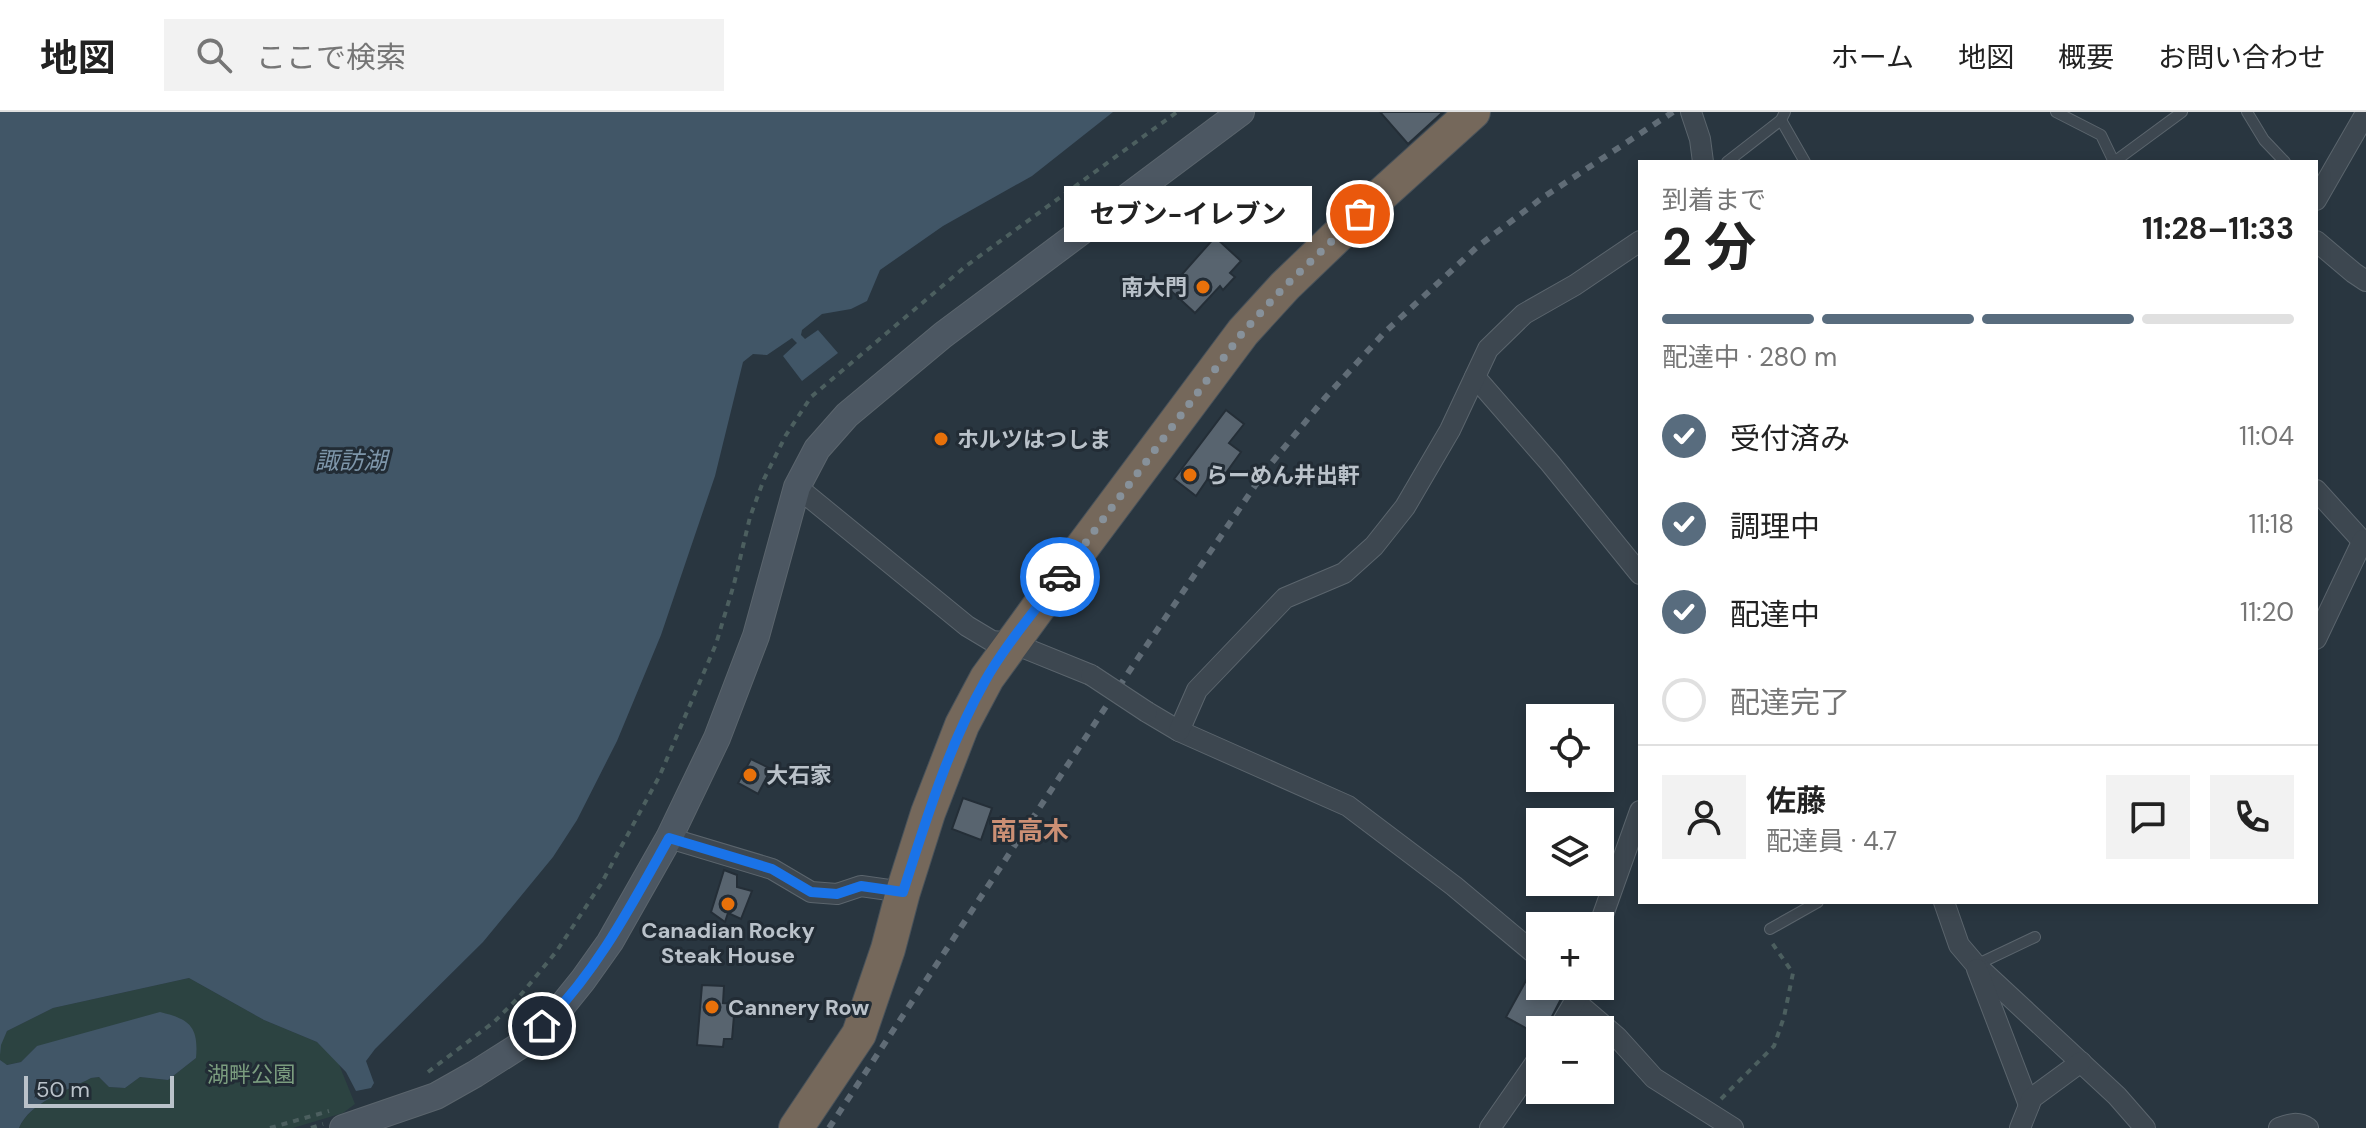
<!DOCTYPE html>
<html lang="ja">
<head>
<meta charset="utf-8">
<style>
  body { margin:0; font-family:"DM Sans","Noto Sans JP",sans-serif; background:#f2f2f2; color:#222; height:100vh; display:flex; flex-direction:column; font-size:30px; white-space:nowrap }
  * { box-sizing:border-box; margin:0 }
  p { font-size:26px; color:#767676 }
  .icon { flex:none; width:44px; height:44px; fill:none; stroke:currentColor; stroke-width:2; stroke-linecap:round; stroke-linejoin:round }
  .map { position:relative; flex:1; overflow:hidden }
  .sheet { position:absolute; left:1638px; top:48px; width:680px; height:744px; display:flex; flex-direction:column; background:#fff; border-radius:0px; box-shadow:0 4px 12px #0003 }
  .sheet>* { flex:none }
  .fabs { position:absolute; left:1526px; top:592px; display:grid; gap:16px }
  .fabs a { display:grid; place-items:center; width:88px; height:88px; border-radius:0px; background:#fff; box-shadow:0 4px 12px #0003; font-size:40px }
  .scale { position:absolute; left:24px; bottom:20px; width:150px; box-sizing:border-box; padding-left:8px; border:4px solid #bac2ca; border-top:0; font-size:22px; line-height:28px; white-space:nowrap; color:#bac2ca; -webkit-text-stroke:6px #222c35; paint-order:stroke }
  .pin { position:absolute; display:grid; place-items:center; width:68px; height:68px; color:#fff; margin:-34px; border:4px solid #fff; border-radius:50%; box-shadow:0 2px 8px #0007 }
  .courier { position:absolute; display:grid; place-items:center; width:80px; height:80px; margin:-40px; border:6px solid #1a73e8; border-radius:50%; background:#fff; color:#222; box-shadow:0 2px 10px #0007 }
  .bubble { position:absolute; height:56px; border-radius:0px; background:#fff; box-shadow:0 4px 12px #0003; font-size:26px; font-weight:700; line-height:56px; text-align:center }
  .headline em { font-style:normal; font-weight:700 }
  .headline div { display:flex; flex-direction:column-reverse }
  .headline { display:flex; align-items:center; justify-content:space-between; height:136px; padding:0 24px }
  h1 { font-size:52px; font-weight:700; line-height:60px }
  .bar { display:grid; grid-template-columns:repeat(4,1fr); gap:12px 8px; align-content:center; height:96px; padding:0 24px }
  .bar i { height:10px; border-radius:6px; background:#e0e0e0 }
  .bar .on { background:#586c7e }
  .bar p { grid-column:span 4 }
  .line { display:flex; align-items:center; gap:20px; padding:0 24px; border-top:2px solid #e0e0e0 }
  .line div { flex:1 }
  .round { display:grid; place-items:center; flex:none; width:84px; height:84px; border-radius:0px; background:#f2f2f2 }
  ol { padding:0 24px; list-style:none }
  li { display:flex; align-items:center; gap:24px; height:88px }
  li p { margin-inline-start:auto }
  li .icon { padding:8px; border-radius:50%; background:#586c7e; color:#fff; stroke-width:4 }
  li:last-child { color:#767676 }
  li i { width:44px; height:44px; border:4px solid #e0e0e0; border-radius:50% }
  header { display:flex; align-items:center; gap:48px; box-sizing:border-box; height:112px; padding:0 40px; background:#fff; border-bottom:2px solid #e0e0e0 }
  header strong { font-size:38px }
  nav { display:flex; gap:44px; margin-inline-start:auto; font-size:28px }
  .search { width:560px; height:72px; background:#f2f2f2; display:flex; align-items:center; gap:20px; box-sizing:border-box; padding:0 28px; border-radius:0px; color:#767676; font-size:30px }
  .map>svg:first-child { display:block }
  .green { fill:#2c4341 }
  .water { fill:#415667 }
  .building { fill:#58646f; stroke:#242e37; stroke-width:2 }
  .lines { fill:none; stroke-linecap:round; stroke-linejoin:round }
  .lane-casing { stroke:#5b656d; stroke-width:12 }
  .street-casing { stroke:#5b656d; stroke-width:22 }
  .secondary-casing { stroke:#5b656d; stroke-width:28 }
  .highway-casing { stroke:#48525a; stroke-width:36 }
  .path { stroke:#4c5f5f; stroke-width:4; stroke-dasharray:6 6; stroke-linecap:butt }
  .lane { stroke:#3d4750; stroke-width:10 }
  .street { stroke:#3d4750; stroke-width:20 }
  .secondary { stroke:#4c5762; stroke-width:26 }
  .highway { stroke:#75685b; stroke-width:34 }
  .rail { stroke:#606c76; stroke-width:6; stroke-dasharray:8 8; stroke-linecap:butt }
  .street-bridge-casing { stroke:#5b656d; stroke-width:22; stroke-linecap:butt }
  .street-bridge { stroke:#3d4750; stroke-width:20 }
  .done { stroke:#87919a; stroke-width:8; stroke-dasharray:0 14.4 }
  .route { stroke:#1a73e8; stroke-width:10 }
  .food-dot { fill:#e8710a; stroke:#222c35; stroke-width:3 }
  .labels { text-anchor:middle; stroke-width:6; stroke-linejoin:round; paint-order:stroke }
  .poi-label { font-size:22px; font-weight:bold; fill:#bac2ca; stroke:#222c35; text-anchor:start }
  .park-label { font-size:22px; fill:#7b9d7f; stroke:#222c35 }
  .water-label { font-size:24px; font-style:italic; fill:#7e96aa; stroke:#222c35 }
  .quarter-label { font-size:26px; font-weight:bold; fill:#cb8f74; stroke:#222c35 }
</style>
</head>
<body>
<header>
<strong>地図</strong>
<div class="search"><svg class="icon" aria-label="search" viewBox="0 0 24 24"><circle cx="10" cy="10" r="6"/><path d="M15 15l6 6"/></svg>ここで検索</div>
<nav><a>ホーム</a><a>地図</a><a>概要</a><a>お問い合わせ</a></nav>
</header>
<div class="map">
<svg width="2366" height="1016" viewBox="0 0 2366 1016">
  <rect width="100%" height="100%" fill="#293640"/>
  <path class="green" d="M189,866L264,908L317,930L338,950L355,992L343,1001L293,1016H19C31,989 67,979 91,966L99,965L109,975L125,976L140,965L168,968L196,946L37,934L21,950L6,953L0,948V933L7,919L53,896Z"/>
  <g class="water">
    <path d="M0,0H1113L1032,64L943,114L880,158L867,189L851,197L822,202L802,218L801,223L805,227L818,218L838,241L802,269L783,244L797,231L792,226L767,243L753,242L743,250L715,364L661,523L617,629L577,708L553,745L483,830L375,937L366,949L374,971L371,976L356,979L346,960L317,930L264,908L189,866L53,896L7,919L1,933L0,943Z"/>
    <path d="M160,900C188,907 199,913 196,946L168,968L140,965L125,976L109,975L99,965L91,966C67,979 30,990 19,1016H0V948L7,953L21,950L37,934Z"/>
  </g>
  <g class="building">
    <path d="M1380,0H1443L1408,32Z"/>
    <path d="M1215,125L1241,149L1230,161L1235,165L1223,178L1220,174L1195,201L1169,177Z"/>
    <path d="M1226,298L1244,312L1229,331L1241,340L1218,372L1209,365L1196,384L1174,367Z"/>
    <path d="M751,647L771,657L758,682L738,671Z"/>
    <path d="M963,686L992,696L981,728L952,717Z"/>
    <path d="M724,758L737,763V775L752,779L741,807L728,801L725,810L711,800Z"/>
    <path d="M1528,865L1562,885L1545,918H1540V924L1506,905Z"/>
    <path d="M702,873L724,874L723,891L735,892L732,927H724L723,935L697,933Z"/>
  </g>
  <g class="lines">
    <defs>
      <g id="lane">
        <path d="M2056,0L2101,23L2114,50"/>
        <path d="M2247,0L2264,28L2285,50"/>
        <path d="M1781,8L1805,50"/>
        <path d="M1727,50L1781,8L1785,0"/>
        <path d="M2114,50L2182,0"/>
        <path d="M1770,817L1818,790"/>
        <path d="M1976,853L2035,825"/>
      </g>
      <g id="street">
        <path d="M1691,0L1700,27L1703,50"/>
        <path d="M2316,88L2366,1"/>
        <path d="M2316,129L2354,161L2366,169"/>
        <path d="M1475,265L1550,351L1640,462"/>
        <path d="M797,375L967,514L992,529L1012,531L1091,563"/>
        <path d="M2316,378L2366,433"/>
        <path d="M2316,527L2363,428"/>
        <path d="M1147,600L1179,619L1348,694L1454,774L1540,846"/>
        <path d="M1179,619L1197,578L1285,486L1344,461L1374,434L1405,395L1450,318L1488,237L1524,202L1575,173L1640,129"/>
        <path d="M669,726L772,757L811,780L837,782L861,774L903,780"/>
        <path d="M1944,790L1959,833L1976,853L2117,984L2145,1016"/>
        <path d="M1599,814L1640,699"/>
        <path d="M1977,857L2029,993"/>
        <path d="M1575,889L1617,925L1654,966L1733,1016"/>
        <path d="M1558,918L1575,889L1580,874"/>
        <path d="M1490,1016L1540,944"/>
        <path d="M2020,1016L2032,986L2081,950"/>
        <path d="M2279,1016C2290,1012 2298,1009 2308,1016"/>
      </g>
      <path id="secondary" d="M343,1016L436,984L475,962L527,929L558,899L583,868L610,830L669,726L717,626L756,524L797,375L817,337L847,303L943,223L1241,0"/>
      <path id="highway" d="M796,1016L859,922L888,837L903,780L928,701L962,613L987,566L1072,449L1243,220L1285,174L1360,102L1473,0"/>
    </defs>
    <use href="#lane" class="lane-casing"/>
    <use href="#street" class="street-casing"/>
    <use href="#secondary" class="secondary-casing"/>
    <use href="#highway" class="highway-casing"/>
    <g class="path">
      <path d="M428,960L494,910L519,885L556,840L601,772L660,663L716,532L734,472L750,405L764,367L786,323L811,285L966,154L1177,0"/>
      <path d="M1721,987L1774,934L1784,905L1793,861L1772,831"/>
      <path d="M270,1016L329,999"/>
      <path d="M311,1016L323,1012"/>
    </g>
    <use href="#lane" class="lane"/>
    <use href="#street" class="street"/>
    <use href="#secondary" class="secondary"/>
    <use href="#highway" class="highway"/>
    <path class="rail" d="M829,1016L1130,558L1265,359L1325,286L1384,221L1477,135L1542,86L1673,0"/>
    <defs>
      <path id="street-bridge" d="M1091,563L1147,600"/>
    </defs>
    <use href="#street-bridge" class="street-bridge-casing"/>
    <use href="#street-bridge" class="street-bridge"/>
  </g>
  <g class="lines">
    <path class="done" d="M1060,465L1243,220L1285,174L1360,102"/>
    <path class="route" d="M542,914C597,860 632,792 669,726L772,757L811,780L837,782L861,774L903,780C926,708 948,635 985,569C1006,532 1035,499 1060,465"/>
  </g>
  <g class="food-dot">
    <circle cx="1203" cy="175" r="8"/>
    <circle cx="941" cy="327" r="8"/>
    <circle cx="1190" cy="363" r="8"/>
    <circle cx="750" cy="663" r="8"/>
    <circle cx="728" cy="792" r="8"/>
    <circle cx="712" cy="895" r="8"/>
  </g>
  <g class="labels">
    <g class="poi-label">
      <text x="1187" y="183" text-anchor="end">南大門</text>
      <text x="957" y="335">ホルツはつしま</text>
      <text x="1206" y="371">らーめん井出軒</text>
      <text x="766" y="671">大石家</text>
      <text x="728" y="826" text-anchor="middle">Canadian Rocky<tspan x="728" dy="25">Steak House</tspan></text>
      <text x="728" y="903">Cannery Row</text>
    </g>
    <g class="park-label">
      <text x="251" y="970">湖畔公園</text>
    </g>
    <g class="water-label">
      <text x="351" y="357">諏訪湖</text>
    </g>
    <g class="quarter-label">
      <text x="1030" y="728">南高木</text>
    </g>
  </g>
</svg>
<div class="fabs">
<a><svg class="icon" aria-label="locate" viewBox="0 0 24 24"><circle cx="12" cy="12" r="6"/><path d="M12 2v4M12 18v4M2 12h4M18 12h4"/></svg></a>
<a><svg class="icon" aria-label="layers" viewBox="0 0 24 24"><path d="M12 4l9 5-9 5-9-5zM3 14l9 5 9-5"/></svg></a>
<a>+</a>
<a>−</a>
</div>
<div class="scale">50 m</div>
<div class="pin" style="left:1360px;top:102px;background:#ea580c"><svg class="icon" aria-label="bag" viewBox="0 0 24 24"><path d="M5 8h14l-1 12H6zM9 8a3 3 0 0 1 6 0"/></svg></div>
<div class="pin" style="left:542px;top:914px;background:#1f2937"><svg class="icon" aria-label="home" viewBox="0 0 24 24"><path d="M3 11l9-7 9 7M6 9v11h12V9"/></svg></div>
<div class="courier" style="left:1060px;top:465px"><svg class="icon" aria-label="car" viewBox="0 0 24 24"><path d="M5 17H2v-5l4-1 3-4h7l3 4 3 1v5h-3M9 17h6M6 11h13"/><circle cx="7" cy="17" r="2"/><circle cx="17" cy="17" r="2"/></svg></div>
<div class="bubble" style="left:1064px;top:74px;width:248px">セブン-イレブン</div>
<section class="sheet">
<div class="headline"><div><h1>2 分</h1><p>到着まで</p></div><em>11:28–11:33</em></div>
<div class="bar"><i class="on"></i><i class="on"></i><i class="on"></i><i></i><p>配達中 · 280 m</p></div>
<ol>
<li><svg class="icon" aria-label="check" viewBox="0 0 24 24"><path d="M5 12l5 5 9-10"/></svg>受付済み<p>11:04</p></li>
<li><svg class="icon" aria-label="check" viewBox="0 0 24 24"><path d="M5 12l5 5 9-10"/></svg>調理中<p>11:18</p></li>
<li><svg class="icon" aria-label="check" viewBox="0 0 24 24"><path d="M5 12l5 5 9-10"/></svg>配達中<p>11:20</p></li>
<li><i></i>配達完了</li>
</ol>
<div class="line" style="height:144px"><a class="round"><svg class="icon" aria-label="person" viewBox="0 0 24 24"><circle cx="12" cy="8" r="4"/><path d="M4 21q1-7 8-7t8 7"/></svg></a><div><b>佐藤</b><p>配達員 · 4.7</p></div><a class="round"><svg class="icon" aria-label="chat" viewBox="0 0 24 24"><path d="M4 5h16v11H9l-5 4z"/></svg></a><a class="round"><svg class="icon" aria-label="phone" viewBox="0 0 24 24"><path d="M5 4h4l2 5-3 2q2 4 5 5l2-3 5 2v4C11 20 4 13 5 4z"/></svg></a></div>
</section>
</div>
</body>
</html>
